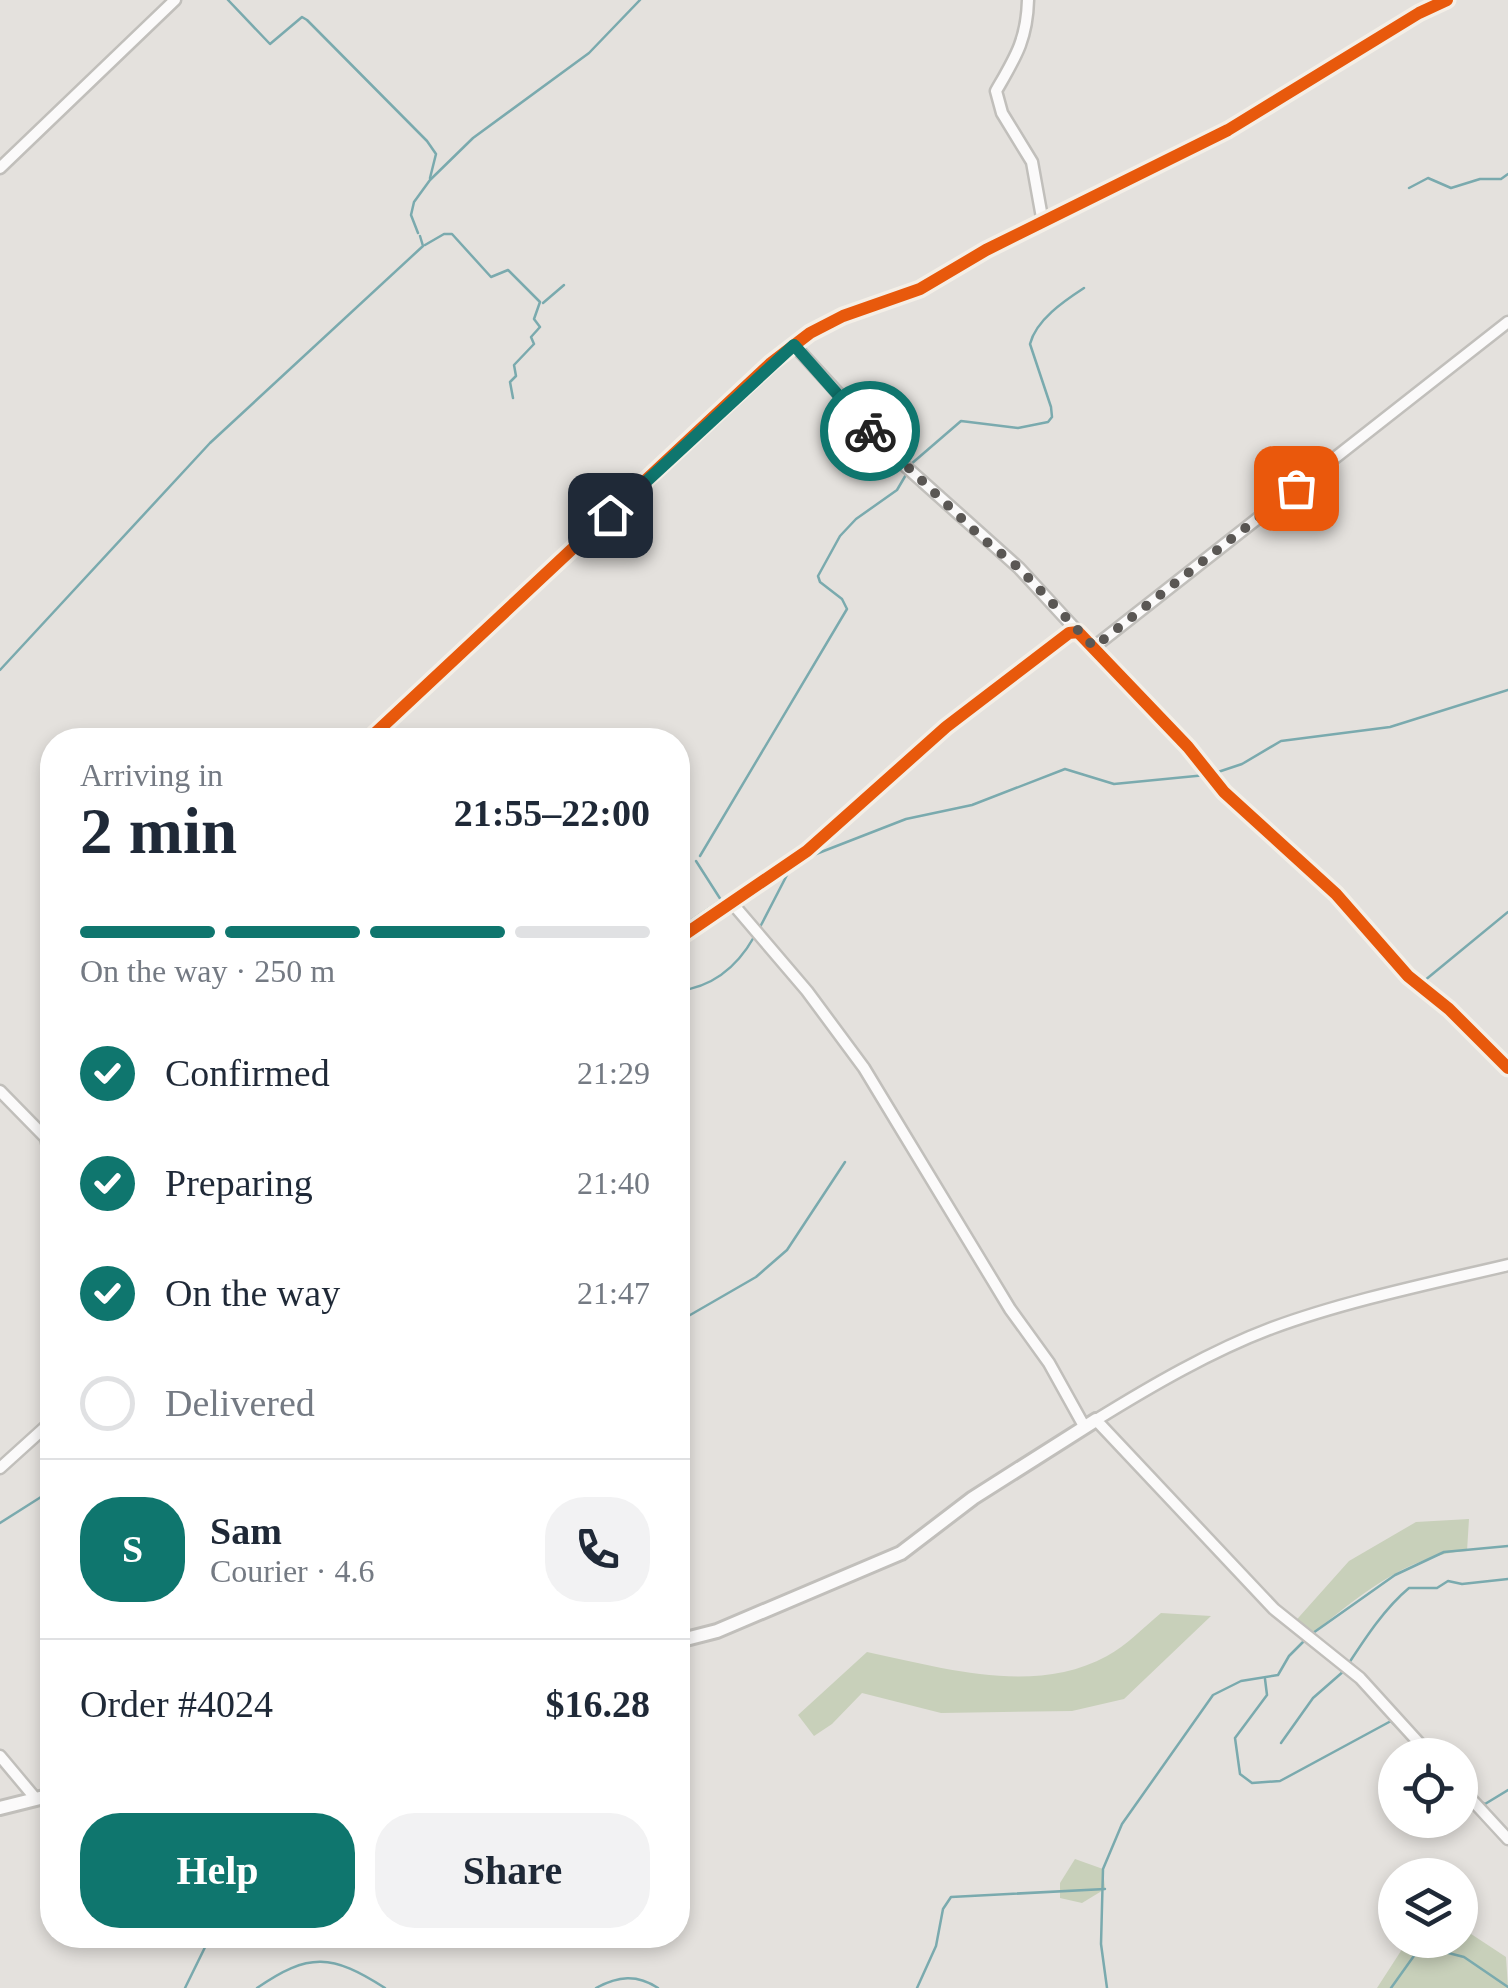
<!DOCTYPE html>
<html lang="en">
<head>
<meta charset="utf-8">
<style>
  body { margin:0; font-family:"Times New Roman",serif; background:#f2f2f3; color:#1f2937; height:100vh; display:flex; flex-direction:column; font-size:38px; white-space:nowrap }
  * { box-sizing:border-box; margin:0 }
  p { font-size:32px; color:#747a83 }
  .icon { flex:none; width:55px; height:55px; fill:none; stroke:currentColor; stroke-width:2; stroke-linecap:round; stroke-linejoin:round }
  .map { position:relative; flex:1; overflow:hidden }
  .panel { position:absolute; left:40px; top:728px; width:650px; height:1220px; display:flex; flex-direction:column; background:#fff; border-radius:40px; box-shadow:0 5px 15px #0003 }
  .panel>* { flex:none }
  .buttons { position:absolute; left:1378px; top:1738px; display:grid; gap:20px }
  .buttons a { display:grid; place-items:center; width:100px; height:100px; border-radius:50%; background:#fff; box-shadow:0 5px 15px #0003; font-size:50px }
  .pin { position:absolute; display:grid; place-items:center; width:85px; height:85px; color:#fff; margin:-42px; border-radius:20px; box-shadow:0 5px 15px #0006 }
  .courier { position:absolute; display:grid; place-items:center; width:100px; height:100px; margin:-50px; border:8px solid #0f766e; border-radius:50%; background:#fff; color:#222; box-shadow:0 2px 12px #0007 }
  .head em { font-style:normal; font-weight:600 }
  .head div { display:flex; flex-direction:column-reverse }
  .head { display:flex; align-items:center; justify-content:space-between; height:170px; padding:0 40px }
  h1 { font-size:65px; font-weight:600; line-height:75px }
  .bar { display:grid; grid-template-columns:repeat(4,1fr); gap:15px 10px; align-content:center; height:120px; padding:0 40px }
  .bar i { height:12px; border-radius:8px; background:#e0e1e3 }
  .bar .selected { background:#0f766e }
  .bar p { grid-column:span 4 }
  .line { display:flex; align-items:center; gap:25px; padding:0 40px; border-top:2px solid #e0e1e3 }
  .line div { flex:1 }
  .round { display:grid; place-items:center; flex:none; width:105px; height:105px; border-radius:40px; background:#f2f2f3 }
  ol { padding:0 40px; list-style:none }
  li { display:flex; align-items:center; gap:30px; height:110px }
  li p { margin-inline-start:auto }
  li .icon { padding:10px; border-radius:50%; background:#0f766e; color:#fff; stroke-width:4 }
  li:last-child { color:#747a83 }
  li i { width:55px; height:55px; border:5px solid #e0e1e3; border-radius:50% }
  .action { display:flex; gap:20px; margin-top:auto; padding:20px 40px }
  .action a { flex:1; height:115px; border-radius:40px; background:#0f766e; color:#fff; font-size:40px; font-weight:600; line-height:115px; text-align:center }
  .action a+a { background:#f2f2f3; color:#1f2937 }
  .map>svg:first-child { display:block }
  .green { fill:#c8d0ba }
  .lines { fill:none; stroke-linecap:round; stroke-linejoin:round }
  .stream { stroke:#7aaaae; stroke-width:2.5 }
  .minor-casing { stroke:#c1bfbb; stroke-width:15 }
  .tertiary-casing { stroke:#c1bfbb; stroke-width:18 }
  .minor { stroke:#fbfafa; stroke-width:10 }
  .tertiary { stroke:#fbfafa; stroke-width:12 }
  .cycleway-casing { stroke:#f4efe7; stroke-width:19 }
  .cycleway { stroke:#e8590c; stroke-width:12 }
  .done { stroke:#5a5754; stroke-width:10; stroke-dasharray:0 18 }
  .route { stroke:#0f766e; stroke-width:12 }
</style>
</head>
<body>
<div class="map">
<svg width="1508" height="1988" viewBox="0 0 1508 1988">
  <rect width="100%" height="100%" fill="#e4e1dd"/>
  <g class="green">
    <path d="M1469,1519L1467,1551C1406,1554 1353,1601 1307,1638L1291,1626L1349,1561L1416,1522Z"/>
    <path d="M1161,1613L1211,1616L1124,1699L1072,1711L941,1713L862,1693L832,1724L814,1736L798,1715L867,1652C944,1668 1034,1696 1107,1656C1126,1646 1144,1627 1161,1613Z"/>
    <path d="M1075,1859L1103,1869L1105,1889L1082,1903L1060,1898V1883Z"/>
    <path d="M1462,1928L1506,1957L1508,1988H1377L1408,1940H1460Z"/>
  </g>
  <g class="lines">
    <g class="stream">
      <path d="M228,0L270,44L302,17L307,20L427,141L436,154L430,178"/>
      <path d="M1409,188L1428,178L1451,188L1480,179H1501L1508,174"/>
      <path d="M418,233L411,215L414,202L430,180L473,138L589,53L640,0"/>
      <path d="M425,245L444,234H452L491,277L508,270L540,302L534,319L540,327L531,337L534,344L514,365L516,376L510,382L513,398"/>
      <path d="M543,303L564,285"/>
      <path d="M910,465L961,421L1018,428L1048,422L1052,417L1051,407L1030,344C1036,320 1064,301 1084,288"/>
      <path d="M0,670L210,443L423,246L420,236"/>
      <path d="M1215,773L1242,764L1281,741L1390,727L1508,690"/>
      <path d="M700,856L847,609L842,599L820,582L818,576L840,536L856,519L897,490L907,473"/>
      <path d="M678,929L721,900L696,861"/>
      <path d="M759,929L788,873L816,854L906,819L972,805L1065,769L1114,784L1206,775"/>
      <path d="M1424,981L1508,912"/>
      <path d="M678,991C713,987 737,967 754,937"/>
      <path d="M678,1322L756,1277L787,1250L845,1162"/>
      <path d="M0,1523L52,1490"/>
      <path d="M1313,1633L1395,1575L1444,1552L1508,1546"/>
      <path d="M1349,1663C1366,1637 1385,1608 1409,1588H1437L1448,1581L1462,1584L1508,1579"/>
      <path d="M1265,1679L1267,1695L1235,1738L1240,1774L1252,1783L1280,1781L1391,1721L1404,1734"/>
      <path d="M1402,1716L1436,1755"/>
      <path d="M1281,1743L1313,1698L1345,1670"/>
      <path d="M1478,1800L1485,1804L1508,1790"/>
      <path d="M185,1988L211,1935"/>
      <path d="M257,1988C309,1952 332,1954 385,1988"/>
      <path d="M596,1988C618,1976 637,1974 658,1988"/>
      <path d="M917,1988L936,1946L943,1909L951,1897L1105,1889"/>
      <path d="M1107,1988L1101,1944L1103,1869L1122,1824L1213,1695L1241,1681L1278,1675L1289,1656L1307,1638"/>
      <path d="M1391,1988L1421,1946L1464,1957L1508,1987"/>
    </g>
    <defs>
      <g id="minor">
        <path d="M1028,0C1027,40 1015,58 996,91L1002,113L1032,162L1043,223"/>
        <path d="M0,168L175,0"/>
        <path d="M794,345L904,465L1019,568L1078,632"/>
        <path d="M1094,647L1508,322"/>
        <path d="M368,740L771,363L810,333L843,316L920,289L986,250L1228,130L1419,13L1447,0"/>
        <path d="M732,903L807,991L864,1068L1010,1309L1049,1363L1084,1426"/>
        <path d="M678,939L807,851L946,727L1069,633L1078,632L1188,747L1224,792L1336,894L1408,976L1449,1009L1508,1068"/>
        <path d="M0,1091L46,1138L52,1164"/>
        <path d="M0,1468L52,1421"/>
        <path d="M1430,1755L1360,1678L1274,1609L1096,1420C1151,1386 1211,1351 1272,1328C1345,1301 1432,1283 1508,1265"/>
        <path d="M0,1756L36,1799"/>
        <path d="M1460,1787L1508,1839"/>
      </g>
      <g id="tertiary">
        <path d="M678,1641L717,1631L901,1553L973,1498L1096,1420"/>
        <path d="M0,1808L52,1795"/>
      </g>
    </defs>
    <use href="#minor" class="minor-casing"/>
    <use href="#tertiary" class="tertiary-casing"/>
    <use href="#minor" class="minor"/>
    <use href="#tertiary" class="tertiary"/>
    <defs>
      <g id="cycleway">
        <path d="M368,740L771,363L810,333L843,316L920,289L986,250L1228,130L1419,13L1447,0"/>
        <path d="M678,939L807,851L946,727L1069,633L1078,632L1188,747L1224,792L1336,894L1408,976L1449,1009L1508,1068"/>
      </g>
    </defs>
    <use href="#cycleway" class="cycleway-casing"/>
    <use href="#cycleway" class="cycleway"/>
  </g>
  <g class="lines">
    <path class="done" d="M870,431L982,538L1019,568L1094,647L1296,488"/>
    <path class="route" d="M610,515L794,345L870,431"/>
  </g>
</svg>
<div class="buttons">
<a><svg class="icon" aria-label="locate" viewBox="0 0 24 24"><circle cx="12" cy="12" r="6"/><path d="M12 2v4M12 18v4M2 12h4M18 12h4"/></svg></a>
<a><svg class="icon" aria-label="layers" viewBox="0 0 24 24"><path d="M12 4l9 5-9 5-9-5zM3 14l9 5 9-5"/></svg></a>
</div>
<div class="pin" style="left:1296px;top:488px;background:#ea580c"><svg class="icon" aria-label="bag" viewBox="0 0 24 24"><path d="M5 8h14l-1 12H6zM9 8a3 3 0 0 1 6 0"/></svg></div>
<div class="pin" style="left:610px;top:515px;background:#1f2937"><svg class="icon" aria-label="home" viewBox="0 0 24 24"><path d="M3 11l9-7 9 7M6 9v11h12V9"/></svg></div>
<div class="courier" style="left:870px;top:431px"><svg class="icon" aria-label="bike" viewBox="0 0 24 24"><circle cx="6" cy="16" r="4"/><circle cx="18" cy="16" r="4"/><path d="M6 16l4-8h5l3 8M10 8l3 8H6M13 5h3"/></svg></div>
<section class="panel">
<div class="head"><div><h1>2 min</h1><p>Arriving in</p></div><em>21:55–22:00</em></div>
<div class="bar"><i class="selected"></i><i class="selected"></i><i class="selected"></i><i></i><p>On the way · 250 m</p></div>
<ol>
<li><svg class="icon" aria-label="check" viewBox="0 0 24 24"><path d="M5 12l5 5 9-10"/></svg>Confirmed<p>21:29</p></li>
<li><svg class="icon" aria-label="check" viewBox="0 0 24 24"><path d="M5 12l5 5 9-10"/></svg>Preparing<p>21:40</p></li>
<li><svg class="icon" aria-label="check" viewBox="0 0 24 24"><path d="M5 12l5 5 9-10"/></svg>On the way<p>21:47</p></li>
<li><i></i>Delivered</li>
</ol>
<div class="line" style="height:180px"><b class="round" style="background:#0f766e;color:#fff">S</b><div><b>Sam</b><p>Courier · 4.6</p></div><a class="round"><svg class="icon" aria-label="phone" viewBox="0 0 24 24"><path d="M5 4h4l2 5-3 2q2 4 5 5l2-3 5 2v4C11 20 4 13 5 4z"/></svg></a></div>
<div class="line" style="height:130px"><div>Order #4024</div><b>$16.28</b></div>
<div class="action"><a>Help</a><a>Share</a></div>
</section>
</div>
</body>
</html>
